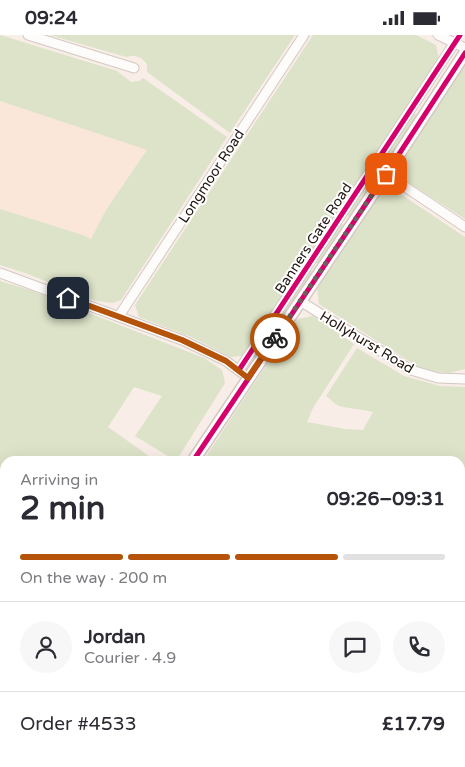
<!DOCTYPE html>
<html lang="en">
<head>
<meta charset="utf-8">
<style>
  body { margin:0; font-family:"Varela Round",sans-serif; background:#f7f7f7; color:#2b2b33; height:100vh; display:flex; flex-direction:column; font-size:19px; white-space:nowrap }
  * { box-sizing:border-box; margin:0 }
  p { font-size:16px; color:#7c7c81 }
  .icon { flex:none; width:28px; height:28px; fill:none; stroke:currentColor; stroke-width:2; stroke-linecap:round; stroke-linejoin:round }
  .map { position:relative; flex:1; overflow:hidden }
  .drawer { position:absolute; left:0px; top:421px; width:465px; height:311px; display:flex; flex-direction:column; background:#fff; border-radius:15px 15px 0 0; box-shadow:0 5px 20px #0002 }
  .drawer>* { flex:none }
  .pin { position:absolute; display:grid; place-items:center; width:42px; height:42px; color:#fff; margin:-21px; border-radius:10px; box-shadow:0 2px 8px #0006 }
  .courier { position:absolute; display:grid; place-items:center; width:50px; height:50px; margin:-25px; border:4px solid #b45309; border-radius:50%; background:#fff; color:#222; box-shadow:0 1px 6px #0007 }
  .overview em { font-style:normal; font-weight:700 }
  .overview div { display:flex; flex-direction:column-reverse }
  .overview { display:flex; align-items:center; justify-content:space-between; height:85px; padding:0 20px }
  h1 { font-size:32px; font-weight:700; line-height:38px }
  .bar { display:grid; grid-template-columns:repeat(4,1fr); gap:8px 5px; align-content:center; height:60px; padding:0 20px }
  .bar i { height:6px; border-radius:4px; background:#e1e1e2 }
  .bar .current { background:#b45309 }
  .bar p { grid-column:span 4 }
  .line { display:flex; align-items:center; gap:12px; padding:0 20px; border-top:1px solid #e1e1e2 }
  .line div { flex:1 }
  .round { display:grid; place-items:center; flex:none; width:52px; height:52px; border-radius:26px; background:#f7f7f7 }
  .status { display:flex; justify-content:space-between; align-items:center; height:35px; padding:0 25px; background:#fff; direction:ltr }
  .status svg { height:14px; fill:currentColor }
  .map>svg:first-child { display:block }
  .built { fill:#fbe6da }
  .green { fill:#dce3c8 }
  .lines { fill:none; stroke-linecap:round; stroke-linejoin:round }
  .minor-casing { stroke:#d3c9c3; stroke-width:11 }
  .tertiary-casing { stroke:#d3c9c3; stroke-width:14 }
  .minor { stroke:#fefcfb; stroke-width:9 }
  .tertiary { stroke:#fefcfb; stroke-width:11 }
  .cycleway-casing { stroke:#fff; stroke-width:8 }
  .cycleway { stroke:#d6006c; stroke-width:5 }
  .done { stroke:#6c615b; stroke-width:5; stroke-dasharray:0 9 }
  .route { stroke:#b45309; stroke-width:6 }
  .labels { text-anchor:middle; stroke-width:4; stroke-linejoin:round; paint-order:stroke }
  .street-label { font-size:14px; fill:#211610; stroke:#fff }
</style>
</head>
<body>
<div class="status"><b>09:24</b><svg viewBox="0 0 49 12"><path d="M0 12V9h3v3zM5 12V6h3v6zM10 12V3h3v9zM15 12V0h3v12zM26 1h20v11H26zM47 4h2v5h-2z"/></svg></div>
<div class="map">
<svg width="465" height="732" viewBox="0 0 465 732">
  <rect width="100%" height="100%" fill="#f8ede7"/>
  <path class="built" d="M0,66L148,115L106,175L91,204L83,200L0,174Z"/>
  <g class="green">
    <path d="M0,0L117,36L131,47L139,46L143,43L227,102L121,265L113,268L96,266L25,238L0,230V174L83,200L91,204L106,175L147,115L0,66Z"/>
    <path d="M50,0H295L230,98L147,37V29C140,21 135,20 126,22Z"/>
    <path d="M313,0H416L436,10L439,24L248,314L242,321L231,322L191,302L139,282L135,270Z"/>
    <path d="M465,23V184L403,144L399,129Z"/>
    <path d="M412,79H417L419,82L352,184L349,183L347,179Z"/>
    <path d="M396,156L465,202V334L449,338L437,337L420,333L319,269L317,254L380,160Z"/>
    <path d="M341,188L346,192L321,231L315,227Z"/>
    <path d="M310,235L315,238L258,323L253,321Z"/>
    <path d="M0,246L33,256L204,323L222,335L225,348L176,426L135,401L162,361L134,352L108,392L156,426H5V537L0,535Z"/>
    <path d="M313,281L354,309L313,373L307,387L345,394L363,395L373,377C362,374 350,374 339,371C333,368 331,364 326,361L357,313L404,341L440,351L465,352V444H460V426H203L292,291L298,284Z"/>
    <path d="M460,460H465V551L460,550Z"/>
    <path d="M460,565L465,566V666L460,668Z"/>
    <path d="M5,579V597L0,605V580Z"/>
    <path d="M5,606V634L0,630V613Z"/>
    <path d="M0,649L5,652V684L0,691Z"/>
    <path d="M465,683V732H307L322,728H460V684Z"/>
    <path d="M7,728H98L95,732H4Z"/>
    <path d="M145,728H267L255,732H147L144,731Z"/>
  </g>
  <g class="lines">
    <defs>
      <g id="minor">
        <path d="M28,0L134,33"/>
        <path d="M438,0L465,13"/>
        <path d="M386,139L465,192"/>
        <path d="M0,238L182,305L226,326L242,338"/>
        <path d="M300,266L411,335L438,343L465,344"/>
        <path d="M119,281L304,0"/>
        <path d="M239,335L455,7"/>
        <path d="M460,452H465"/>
        <path d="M460,559H465"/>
        <path d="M0,640L5,643"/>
        <path d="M460,675L465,673"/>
        <path d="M127,728L133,732"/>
        <path d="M117,732L120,728"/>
        <path d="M268,732L284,728"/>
      </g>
      <g id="tertiary">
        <path d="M193,426L386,139L465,18"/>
        <path d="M0,721L5,714"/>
      </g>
    </defs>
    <use href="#minor" class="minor-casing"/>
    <use href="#tertiary" class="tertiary-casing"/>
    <use href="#minor" class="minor"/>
    <use href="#tertiary" class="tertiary"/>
    <defs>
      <g id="cycleway">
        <path d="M239,335L460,0"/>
        <path d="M193,426L386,139L465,18"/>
      </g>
    </defs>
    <use href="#cycleway" class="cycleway-casing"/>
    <use href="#cycleway" class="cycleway"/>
  </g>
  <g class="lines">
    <path class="done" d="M275,303L386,139"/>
    <path class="route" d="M68,263L182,305L226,326L248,343L275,303"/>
  </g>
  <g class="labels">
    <g class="street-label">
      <text transform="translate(211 141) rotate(-57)" y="5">Longmoor Road</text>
      <text transform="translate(313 203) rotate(-57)" y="5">Banners Gate Road</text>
      <text transform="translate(367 307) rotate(31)" y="5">Hollyhurst Road</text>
    </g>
  </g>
</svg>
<div class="pin" style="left:386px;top:139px;background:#ea580c"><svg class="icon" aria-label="bag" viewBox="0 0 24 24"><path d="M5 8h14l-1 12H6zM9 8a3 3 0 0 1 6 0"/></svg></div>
<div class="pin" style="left:68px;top:263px;background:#1f2937"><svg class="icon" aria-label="home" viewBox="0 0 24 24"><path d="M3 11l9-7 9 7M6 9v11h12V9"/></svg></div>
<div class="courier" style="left:275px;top:303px"><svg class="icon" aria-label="bike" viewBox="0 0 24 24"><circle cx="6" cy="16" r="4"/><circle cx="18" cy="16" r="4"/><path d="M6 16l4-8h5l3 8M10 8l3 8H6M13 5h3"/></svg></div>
<section class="drawer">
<div class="overview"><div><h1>2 min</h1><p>Arriving in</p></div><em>09:26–09:31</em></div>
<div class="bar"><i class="current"></i><i class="current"></i><i class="current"></i><i></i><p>On the way · 200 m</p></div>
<div class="line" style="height:90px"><a class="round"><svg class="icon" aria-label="person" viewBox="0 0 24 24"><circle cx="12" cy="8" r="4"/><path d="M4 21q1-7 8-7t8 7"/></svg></a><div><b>Jordan</b><p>Courier · 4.9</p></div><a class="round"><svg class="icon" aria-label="chat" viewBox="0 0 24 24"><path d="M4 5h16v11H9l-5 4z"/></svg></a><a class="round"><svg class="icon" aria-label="phone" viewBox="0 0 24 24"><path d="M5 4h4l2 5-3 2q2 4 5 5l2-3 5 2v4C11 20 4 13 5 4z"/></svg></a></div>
<div class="line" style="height:65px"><div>Order #4533</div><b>£17.79</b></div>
</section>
</div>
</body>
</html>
